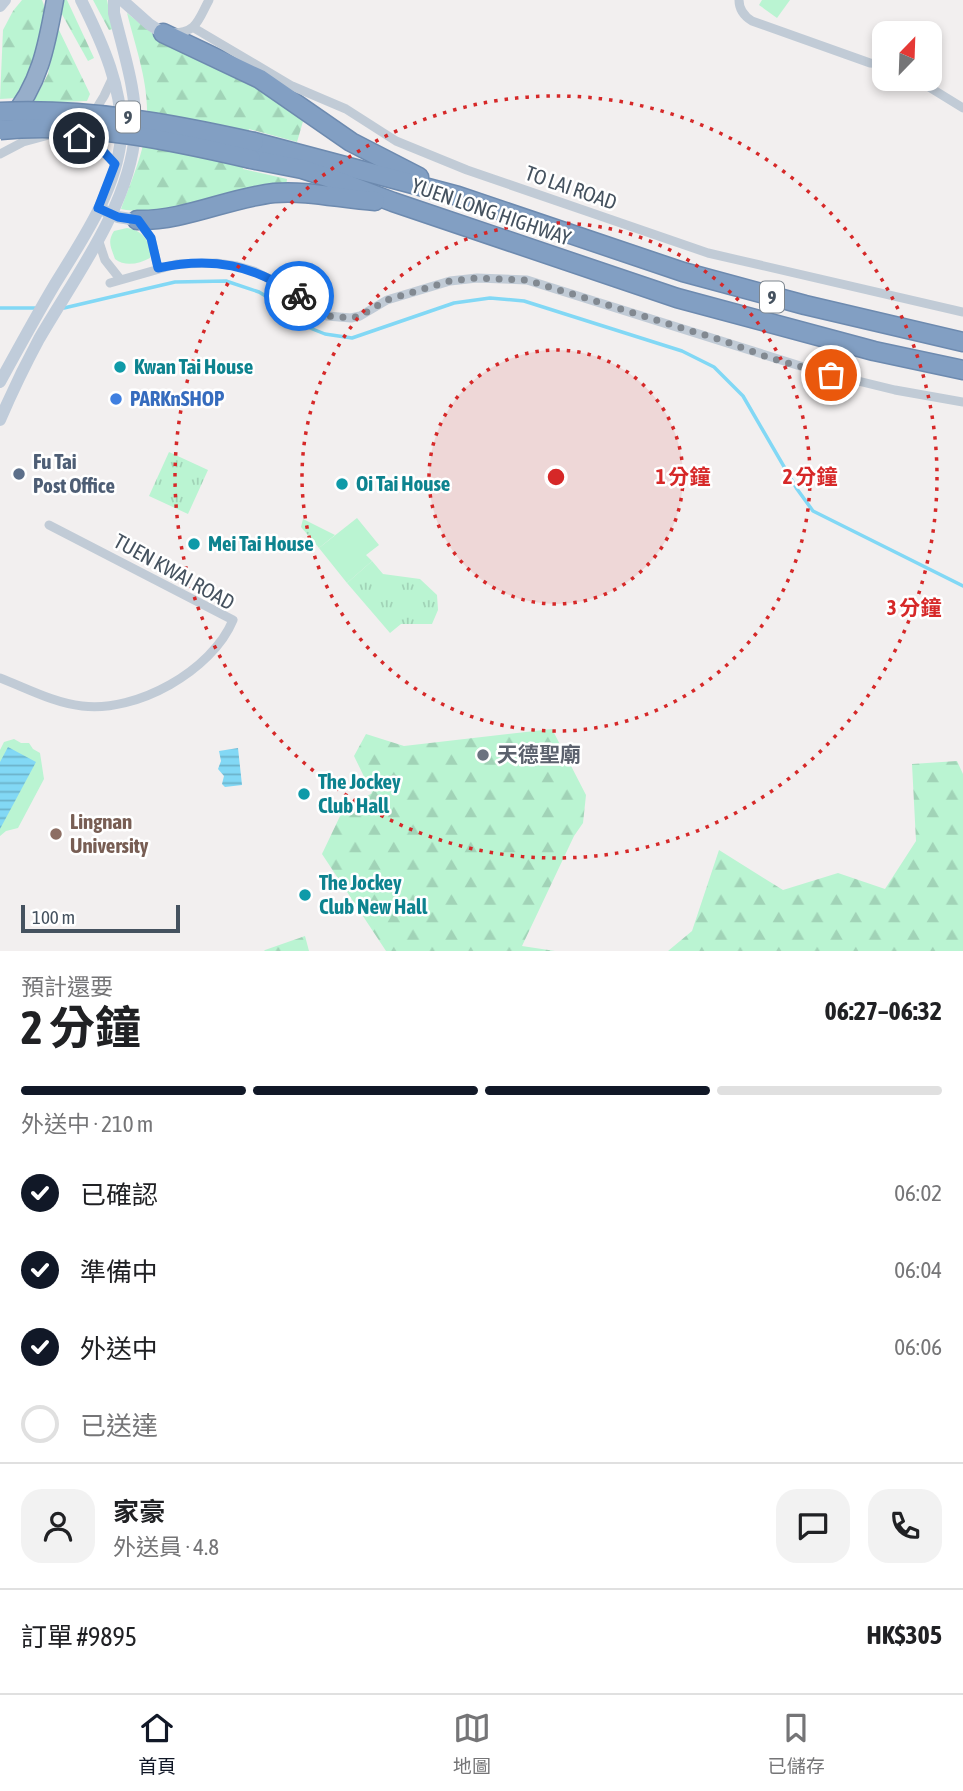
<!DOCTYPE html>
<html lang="zh-TW">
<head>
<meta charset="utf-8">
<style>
  body { margin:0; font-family:"Asap Condensed","Noto Sans TC",sans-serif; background:#f2f2f2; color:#202124; height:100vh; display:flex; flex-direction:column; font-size:26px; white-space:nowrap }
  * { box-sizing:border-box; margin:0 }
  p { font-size:23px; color:#757577 }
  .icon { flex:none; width:38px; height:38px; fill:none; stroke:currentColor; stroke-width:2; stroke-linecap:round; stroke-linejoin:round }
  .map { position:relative; height:951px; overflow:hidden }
  .sheet { display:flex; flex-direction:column; background:#fff; flex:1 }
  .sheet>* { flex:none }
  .needle { width:46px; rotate:23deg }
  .controls { position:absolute; left:872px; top:21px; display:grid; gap:14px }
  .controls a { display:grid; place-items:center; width:70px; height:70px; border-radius:14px; background:#fff; box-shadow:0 4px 10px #0003; font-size:35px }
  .scale { position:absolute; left:21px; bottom:18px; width:159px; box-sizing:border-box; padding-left:7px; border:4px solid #45525f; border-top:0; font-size:19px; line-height:24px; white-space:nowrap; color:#45525f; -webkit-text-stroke:5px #fff; paint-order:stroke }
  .pin { position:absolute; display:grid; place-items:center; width:60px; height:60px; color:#fff; margin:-30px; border:4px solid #fff; border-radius:50%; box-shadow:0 2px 7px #0007 }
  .courier { position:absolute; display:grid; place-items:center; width:70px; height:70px; margin:-35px; border:5px solid #1a73e8; border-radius:50%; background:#fff; color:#222; box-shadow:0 2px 9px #0007 }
  .overview em { font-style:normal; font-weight:700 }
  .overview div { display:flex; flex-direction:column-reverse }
  .overview { display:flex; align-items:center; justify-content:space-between; height:119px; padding:0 21px }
  h1 { font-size:46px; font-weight:700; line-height:52px }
  .bar { display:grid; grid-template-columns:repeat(4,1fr); gap:10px 7px; align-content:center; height:84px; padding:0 21px }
  .bar i { height:9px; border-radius:5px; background:#e0e0e0 }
  .bar .current { background:#111827 }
  .bar p { grid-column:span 4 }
  .line { display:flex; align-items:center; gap:18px; padding:0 21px; border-top:2px solid #e0e0e0 }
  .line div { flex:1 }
  .round { display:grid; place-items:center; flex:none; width:74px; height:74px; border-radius:21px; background:#f2f2f2 }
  ol { padding:0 21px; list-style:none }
  li { display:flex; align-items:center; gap:21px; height:77px }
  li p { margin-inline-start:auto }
  li .icon { padding:7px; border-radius:50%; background:#111827; color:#fff; stroke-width:4 }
  li:last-child { color:#757577 }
  li i { width:38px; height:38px; border:4px solid #e0e0e0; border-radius:50% }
  .tabs { display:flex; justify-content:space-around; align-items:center; height:98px; border-top:2px solid #e0e0e0; background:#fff; font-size:19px; color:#757577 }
  .tabs a { display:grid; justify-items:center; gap:4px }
  .tabs .current { color:#111827 }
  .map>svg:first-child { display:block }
  .grass { fill:#baf4d2 }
  .forest { fill:url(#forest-firs) }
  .park { fill:url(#park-tufts) }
  .water { fill:url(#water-rules) }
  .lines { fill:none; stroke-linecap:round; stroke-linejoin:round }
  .stream { stroke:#82d8f5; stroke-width:3.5 }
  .trunk-casing { stroke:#6d8aaf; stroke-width:19 }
  .motorway-casing { stroke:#6d8aaf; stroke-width:21 }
  .minor { stroke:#c1cbd6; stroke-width:9 }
  .secondary { stroke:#c0ccda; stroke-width:12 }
  .trunk { stroke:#97aeca; stroke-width:16 }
  .motorway { stroke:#829fc3; stroke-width:18 }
  .motorway-bridge-casing { stroke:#6d8aaf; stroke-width:21; stroke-linecap:butt }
  .motorway-bridge { stroke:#829fc3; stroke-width:18 }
  .done { stroke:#828991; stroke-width:7; stroke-dasharray:0 12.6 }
  .route { stroke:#1a73e8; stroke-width:9 }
  .ring { fill:none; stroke:#d62828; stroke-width:3.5; stroke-dasharray:3.5 7 }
  .culture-dot { fill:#0f9aa8; stroke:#fff; stroke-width:2.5 }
  .shop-dot { fill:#3f7fe0; stroke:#fff; stroke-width:2.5 }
  .service-dot { fill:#5c6f8a; stroke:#fff; stroke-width:2.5 }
  .worship-dot { fill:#6b7280; stroke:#fff; stroke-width:2.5 }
  .education-dot { fill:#8d6e63; stroke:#fff; stroke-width:2.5 }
  .labels { text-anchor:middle; stroke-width:5; stroke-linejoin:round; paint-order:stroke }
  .shield { fill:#fff; stroke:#7d868f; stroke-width:2 }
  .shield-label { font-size:19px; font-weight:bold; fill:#45525f }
  .street-label { font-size:21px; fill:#45525f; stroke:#fff }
  .culture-label { font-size:21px; font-weight:bold; fill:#0d838f; stroke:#fff; text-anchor:start }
  .shop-label { font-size:21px; font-weight:bold; fill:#366cbe; stroke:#fff; text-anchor:start }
  .service-label { font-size:21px; font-weight:bold; fill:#4e5e75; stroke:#fff; text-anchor:start }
  .worship-label { font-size:21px; font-weight:bold; fill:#5b616d; stroke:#fff; text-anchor:start }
  .education-label { font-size:21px; font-weight:bold; fill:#785e54; stroke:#fff; text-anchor:start }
  .centre { fill:#d62828; stroke:#fff; stroke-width:3.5 }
  .ring-label { font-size:21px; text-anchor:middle; font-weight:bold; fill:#d62828; stroke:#fff; stroke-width:5; stroke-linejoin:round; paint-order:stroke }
</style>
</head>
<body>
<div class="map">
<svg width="963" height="951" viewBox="0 0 963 951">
  <defs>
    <pattern id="forest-firs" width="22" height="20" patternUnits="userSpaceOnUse" patternTransform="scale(1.75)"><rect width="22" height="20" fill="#baf4d2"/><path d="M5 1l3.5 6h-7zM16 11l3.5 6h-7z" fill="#a1d3b7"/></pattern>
    <pattern id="park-tufts" width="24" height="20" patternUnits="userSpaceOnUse" patternTransform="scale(1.75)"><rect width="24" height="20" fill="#baf4d2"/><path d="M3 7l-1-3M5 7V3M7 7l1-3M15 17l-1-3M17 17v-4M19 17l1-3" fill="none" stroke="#a1d3b7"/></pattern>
    <pattern id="water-rules" width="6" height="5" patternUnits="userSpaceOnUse" patternTransform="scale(1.75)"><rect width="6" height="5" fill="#82d8f5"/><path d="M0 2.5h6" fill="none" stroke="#6cb2ca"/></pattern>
  </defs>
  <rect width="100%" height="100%" fill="#f2efef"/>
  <g class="grass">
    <path d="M762,0H790L777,18L759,5Z"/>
    <path d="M127,228C142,230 152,242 150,258C139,264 125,267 115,259C111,247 107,242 114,231Z"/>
    <path d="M357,518L379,545L366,555L372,561L347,583L319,548Z"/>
    <path d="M14,739L21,743H29L33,749L40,753L44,779L18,828L6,831L0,836V750L4,742Z"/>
  </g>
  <g class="forest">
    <path d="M22,0H42C53,22 29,77 17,98L0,99L3,30L13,11Z"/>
    <path d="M54,0H67L94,58L88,61Z"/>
    <path d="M93,0H107L113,29L109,30Z"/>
    <path d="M127,13L162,41L240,75L304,118L297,142L249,129L243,169L287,179L286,187C243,196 162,218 121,209C132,179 147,146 147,114C148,81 135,45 127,13Z"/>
    <path d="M58,28L90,94L87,101L33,103L48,74Z"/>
    <path d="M552,729L586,795L583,823L574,836L522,946L555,951H386L322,854L341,814L372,793L354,756L366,734L404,746Z"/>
    <path d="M957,761L963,774V951H668L692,931L719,850L783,890L838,873L885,889L916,841L912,764Z"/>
    <path d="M305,936L309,951H264L265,950Z"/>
  </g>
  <g class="park">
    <path d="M169,452L208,470L188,514L149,496Z"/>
    <path d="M303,519L335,535L319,548L301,527Z"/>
    <path d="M372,561L383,574L420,579L437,595L438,610L432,624H401L390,633L347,583Z"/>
  </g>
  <g class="water">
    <path d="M8,747L36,762L0,829V762Z"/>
    <path d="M238,748L242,785L225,787L222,784L224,776L218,769L221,761L219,751Z"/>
  </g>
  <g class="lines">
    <g class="stream">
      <path d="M0,308H38"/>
      <path d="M64,308L175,282L226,281L259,292L287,309L310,328L325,334L352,338L454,303L490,298L524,301L682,351L714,367L743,396L797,489L813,511L963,586"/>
    </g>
    <defs>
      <path id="trunk" d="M9,120C40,85 47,44 55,0"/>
      <g id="motorway">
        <path d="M163,33L260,79L351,142L419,177"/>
        <path d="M254,142L458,196L683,272L805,305L963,342"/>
        <path d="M251,159L302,169L330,178L393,202L677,298L874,351L963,370"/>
        <path d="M137,220C185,221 228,198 274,193C307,190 342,199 375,201"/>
      </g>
    </defs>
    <use href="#trunk" class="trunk-casing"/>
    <use href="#motorway" class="motorway-casing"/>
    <g class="minor">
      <path d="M739,0C739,10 744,16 752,21L870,63L884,64"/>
      <path d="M194,28L292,86L346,109L396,141L467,170L708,253L963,312"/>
      <path d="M172,33C197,33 198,20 209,0"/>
      <path d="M916,79L963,108"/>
      <path d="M93,114L104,96L113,77"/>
      <path d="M67,136C87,139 103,149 115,164"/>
      <path d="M0,154L23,142L49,135"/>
      <path d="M137,220L151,238L158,268"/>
      <path d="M98,239L105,260L120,279"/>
      <path d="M110,283L177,264L216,263L237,266L254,271L283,286L327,316L351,318L360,316L387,300L450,281L477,278L527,280L813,370L895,390L963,402"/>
      <path d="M0,678C26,688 54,703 82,706C136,713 212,671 233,620L49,525"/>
    </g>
    <g class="secondary">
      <path d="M122,0L149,24L163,33"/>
      <path d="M0,6L5,0"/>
      <path d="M105,211L118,217L137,220"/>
      <path d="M0,382C18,349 36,316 55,284C82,240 116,191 121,138C124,90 102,42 81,0"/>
      <path d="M0,420C12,392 25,365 39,339C74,278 130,205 135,133C138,94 123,51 114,13V0"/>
    </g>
    <use href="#trunk" class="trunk"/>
    <use href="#motorway" class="motorway"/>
    <defs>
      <g id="motorway-bridge">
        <path d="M0,112C87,108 169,123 254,142"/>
        <path d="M0,130C85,122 169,140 251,159"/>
      </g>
    </defs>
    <use href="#motorway-bridge" class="motorway-bridge-casing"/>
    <use href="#motorway-bridge" class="motorway-bridge"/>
  </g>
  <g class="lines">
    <path class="done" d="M299,296L327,316L351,318L360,316L387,300L450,281L477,278L527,280L724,341L770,358L831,375"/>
    <path class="route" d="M79,138L102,150L115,164L98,208L118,217L138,220L151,238L158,268C213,256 253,265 299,296"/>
  </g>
  <circle cx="556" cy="477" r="127" fill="#d62828" fill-opacity=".12"/>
  <g class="ring">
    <circle cx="556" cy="477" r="127"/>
    <circle cx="556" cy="477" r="254"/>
    <circle cx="556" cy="477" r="381"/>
  </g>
  <g class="culture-dot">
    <circle cx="120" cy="367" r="7"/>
    <circle cx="342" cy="484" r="7"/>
    <circle cx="194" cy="544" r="7"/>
    <circle cx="304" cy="794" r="7"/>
    <circle cx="305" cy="895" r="7"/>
  </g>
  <circle class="shop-dot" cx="116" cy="399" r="7"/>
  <circle class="service-dot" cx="19" cy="474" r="7"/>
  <circle class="worship-dot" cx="483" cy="755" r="7"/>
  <circle class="education-dot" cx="56" cy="834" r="7"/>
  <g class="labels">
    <g class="shield">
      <rect x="116" y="101.5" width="24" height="31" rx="5"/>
      <rect x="760" y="281.5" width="24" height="31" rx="5"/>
    </g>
    <g class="shield-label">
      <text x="128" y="124">9</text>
      <text x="772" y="304">9</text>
    </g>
    <g class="street-label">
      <text transform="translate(571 188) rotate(19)" y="7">TO LAI ROAD</text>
      <text transform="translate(491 212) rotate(19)" y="7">YUEN LONG HIGHWAY</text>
      <text transform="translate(174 572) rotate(29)" y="7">TUEN KWAI ROAD</text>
    </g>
    <g class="culture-label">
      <text x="134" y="374">Kwan Tai House</text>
      <text x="356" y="491">Oi Tai House</text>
      <text x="208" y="551">Mei Tai House</text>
      <text x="318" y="789">The Jockey<tspan x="318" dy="24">Club Hall</tspan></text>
      <text x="319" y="890">The Jockey<tspan x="319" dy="24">Club New Hall</tspan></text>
    </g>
    <g class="shop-label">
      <text x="130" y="406">PARKnSHOP</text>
    </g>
    <g class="service-label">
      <text x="33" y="469">Fu Tai<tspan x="33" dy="24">Post Office</tspan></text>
    </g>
    <g class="worship-label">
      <text x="497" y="762">天德聖廟</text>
    </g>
    <g class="education-label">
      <text x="70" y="829">Lingnan<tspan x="70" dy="24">University</tspan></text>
    </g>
  </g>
  <circle cx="556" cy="477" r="10" class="centre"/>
  <g class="ring-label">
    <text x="683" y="484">1 分鐘</text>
    <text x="810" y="484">2 分鐘</text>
    <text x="914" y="615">3 分鐘</text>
  </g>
</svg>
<div class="controls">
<a><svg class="needle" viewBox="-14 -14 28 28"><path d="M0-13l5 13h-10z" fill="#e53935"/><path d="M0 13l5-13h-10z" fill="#757577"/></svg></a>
</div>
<div class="scale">100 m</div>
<div class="pin" style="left:831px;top:375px;background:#ea580c"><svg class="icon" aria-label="bag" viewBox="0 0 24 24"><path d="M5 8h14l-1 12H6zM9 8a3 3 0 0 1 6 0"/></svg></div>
<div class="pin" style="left:79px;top:138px;background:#1f2937"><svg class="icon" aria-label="home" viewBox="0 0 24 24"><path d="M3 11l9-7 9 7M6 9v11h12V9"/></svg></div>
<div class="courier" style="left:299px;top:296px"><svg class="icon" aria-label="bike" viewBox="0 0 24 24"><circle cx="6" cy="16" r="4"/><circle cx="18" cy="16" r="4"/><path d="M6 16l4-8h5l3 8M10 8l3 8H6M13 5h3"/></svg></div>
</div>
<section class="sheet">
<div class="overview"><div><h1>2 分鐘</h1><p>預計還要</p></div><em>06:27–06:32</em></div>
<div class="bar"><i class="current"></i><i class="current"></i><i class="current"></i><i></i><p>外送中 · 210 m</p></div>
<ol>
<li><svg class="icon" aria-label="check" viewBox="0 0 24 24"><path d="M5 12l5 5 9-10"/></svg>已確認<p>06:02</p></li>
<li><svg class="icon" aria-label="check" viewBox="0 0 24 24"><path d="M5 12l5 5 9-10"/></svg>準備中<p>06:04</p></li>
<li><svg class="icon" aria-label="check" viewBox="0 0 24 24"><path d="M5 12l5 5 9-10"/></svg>外送中<p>06:06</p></li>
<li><i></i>已送達</li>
</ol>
<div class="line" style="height:126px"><a class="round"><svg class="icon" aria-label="person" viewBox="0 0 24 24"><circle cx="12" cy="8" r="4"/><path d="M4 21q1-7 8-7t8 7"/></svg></a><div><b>家豪</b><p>外送員 · 4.8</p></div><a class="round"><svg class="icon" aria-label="chat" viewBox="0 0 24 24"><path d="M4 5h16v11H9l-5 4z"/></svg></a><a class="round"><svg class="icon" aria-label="phone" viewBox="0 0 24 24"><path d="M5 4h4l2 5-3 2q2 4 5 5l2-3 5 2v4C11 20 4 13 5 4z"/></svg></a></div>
<div class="line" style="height:91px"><div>訂單 #9895</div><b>HK$305</b></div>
</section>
<nav class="tabs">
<a class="current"><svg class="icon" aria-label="home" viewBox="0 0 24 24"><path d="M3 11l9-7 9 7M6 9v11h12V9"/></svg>首頁</a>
<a><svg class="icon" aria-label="map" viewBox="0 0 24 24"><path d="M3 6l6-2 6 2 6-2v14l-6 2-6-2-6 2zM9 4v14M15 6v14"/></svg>地圖</a>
<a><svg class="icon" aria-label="saved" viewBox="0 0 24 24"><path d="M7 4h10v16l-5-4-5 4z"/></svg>已儲存</a>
</nav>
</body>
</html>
